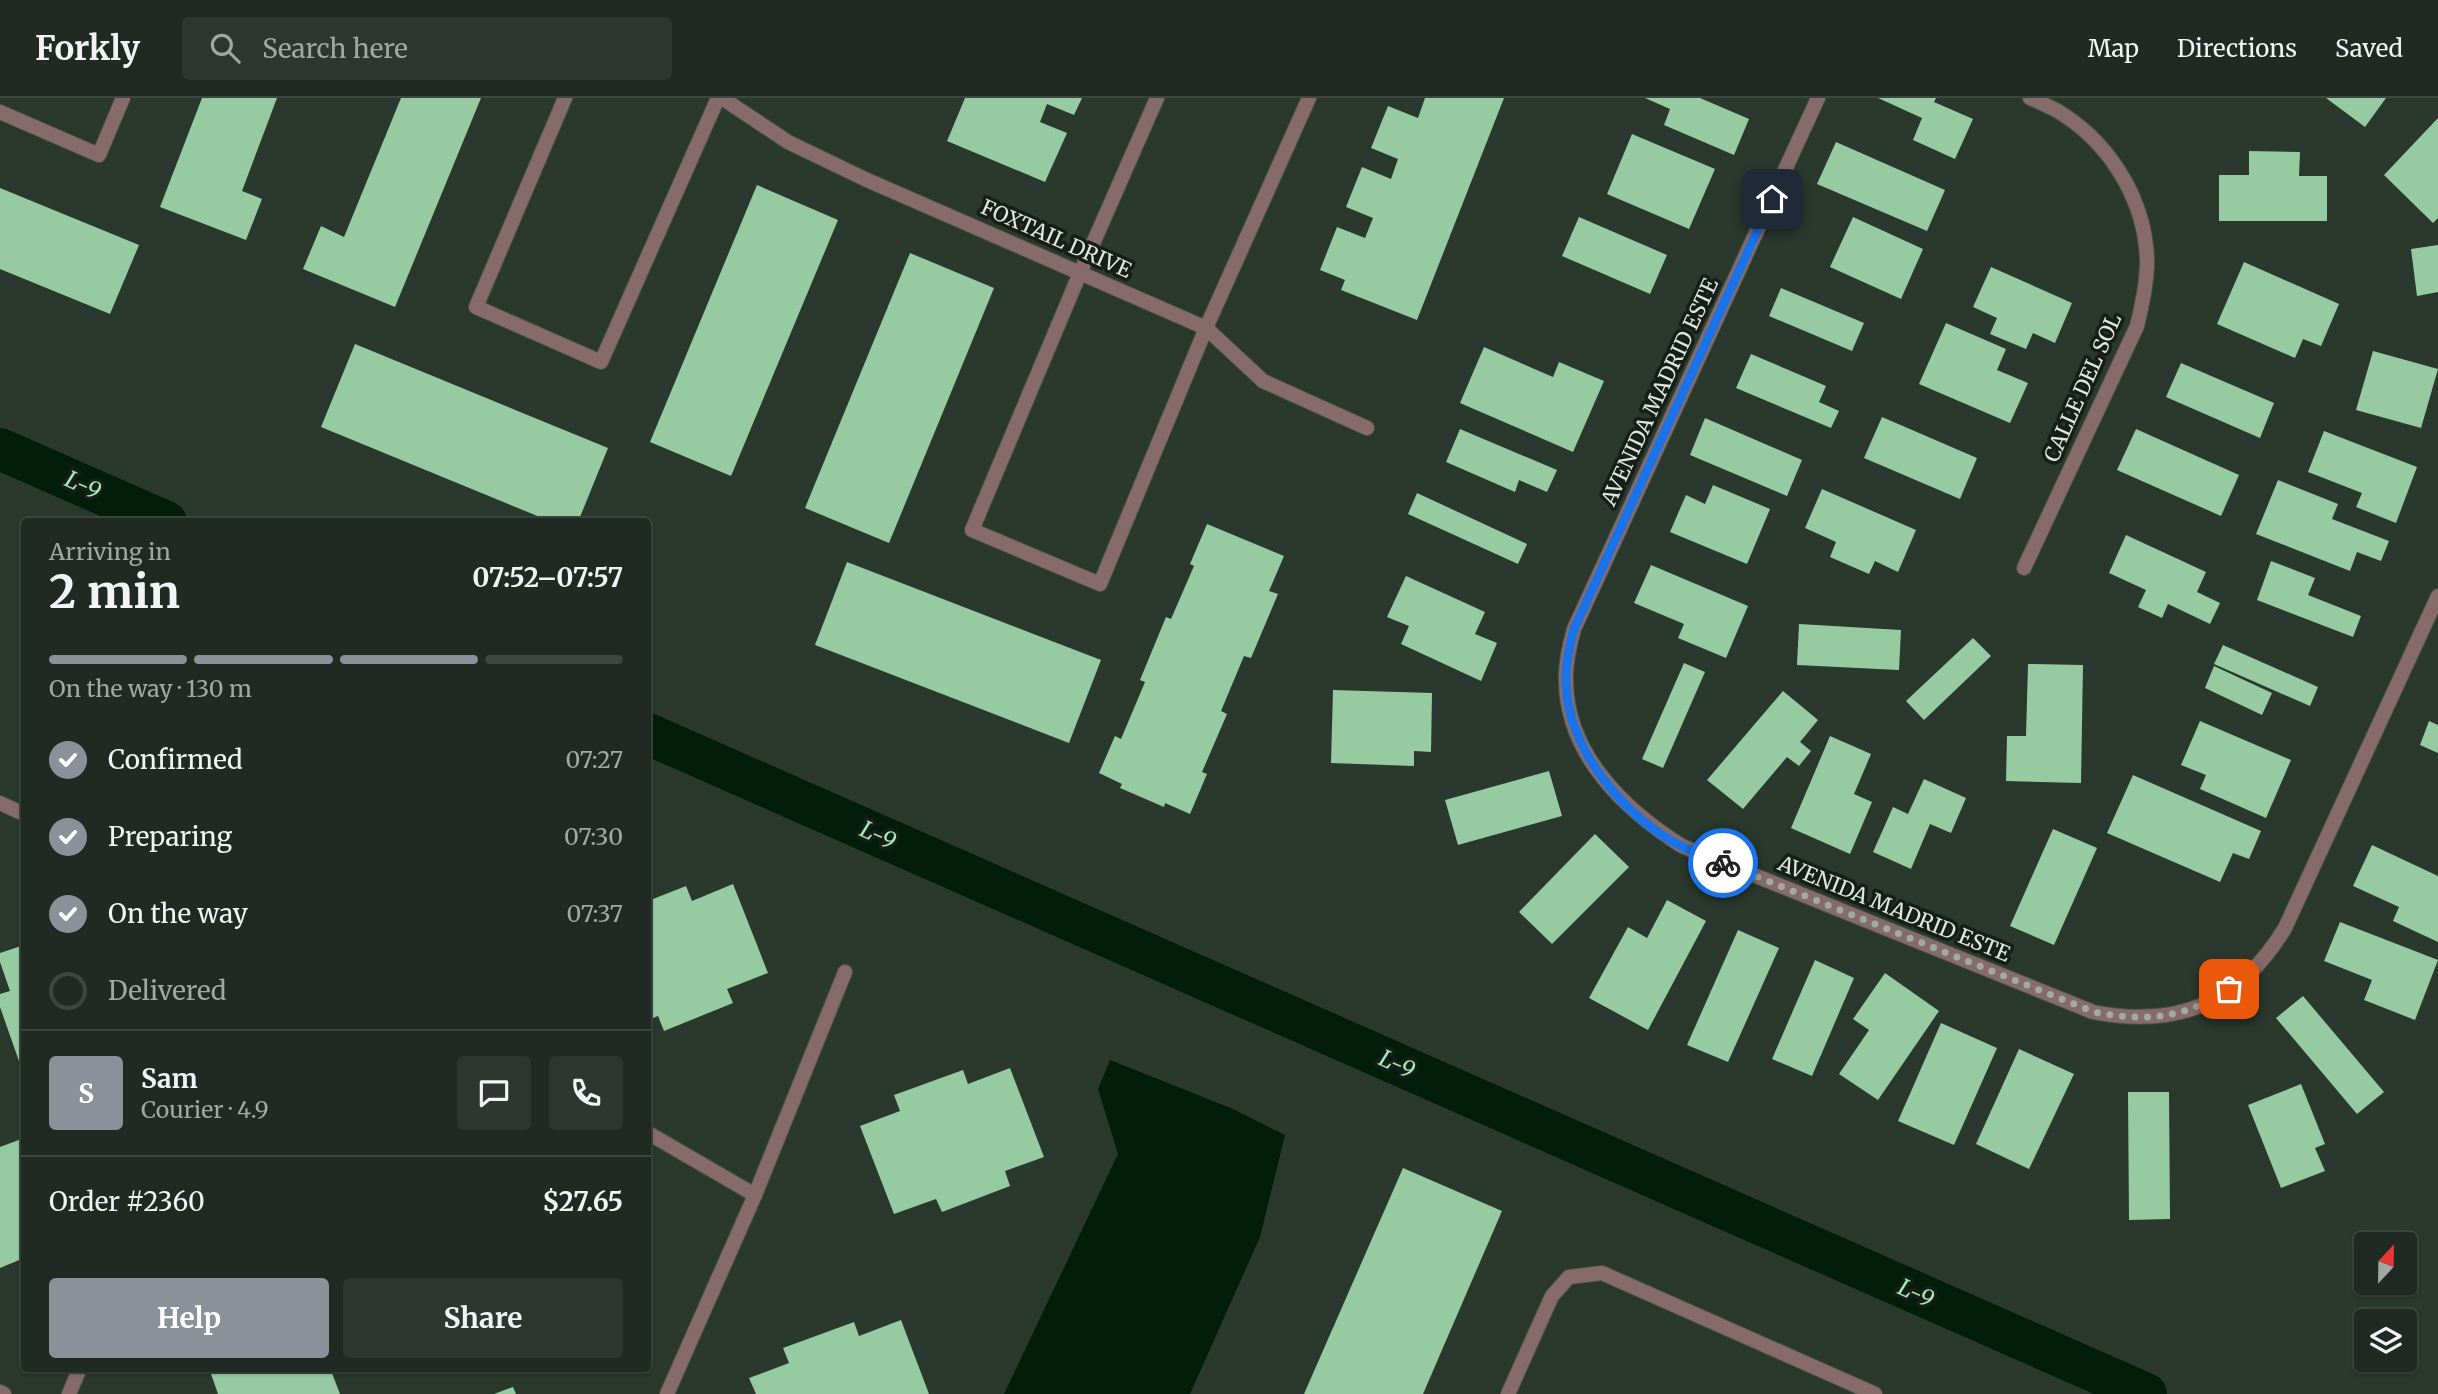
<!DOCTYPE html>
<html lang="en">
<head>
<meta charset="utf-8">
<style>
  body { margin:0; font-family:Merriweather,serif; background:#2d362f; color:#f1f3f6; height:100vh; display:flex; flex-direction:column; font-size:26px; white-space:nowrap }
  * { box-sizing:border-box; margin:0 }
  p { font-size:23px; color:#a2a7a5 }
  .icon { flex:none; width:38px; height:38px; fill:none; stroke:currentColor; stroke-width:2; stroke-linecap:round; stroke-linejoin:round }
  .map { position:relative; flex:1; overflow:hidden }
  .drawer { position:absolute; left:21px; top:420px; width:630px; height:854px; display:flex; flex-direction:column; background:#202a22; border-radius:7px; box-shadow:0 2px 5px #0004,0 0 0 2px #3d4640 }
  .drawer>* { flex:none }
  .needle { width:46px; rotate:22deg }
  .controls { position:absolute; left:2354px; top:1134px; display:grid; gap:14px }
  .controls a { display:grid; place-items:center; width:63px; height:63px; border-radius:7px; background:#202a22; box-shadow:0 2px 5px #0004,0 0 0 2px #3d4640; font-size:35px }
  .pin { position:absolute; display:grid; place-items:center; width:60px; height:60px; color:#fff; margin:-30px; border-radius:14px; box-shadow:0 4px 10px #0006 }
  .courier { position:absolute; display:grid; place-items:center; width:70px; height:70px; margin:-35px; border:5px solid #1a73e8; border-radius:50%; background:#fff; color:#222; box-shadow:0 2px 9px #0007 }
  .overview em { font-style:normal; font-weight:700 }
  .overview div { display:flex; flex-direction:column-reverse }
  .overview { display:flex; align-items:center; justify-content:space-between; height:119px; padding:0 28px }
  h1 { font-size:46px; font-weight:700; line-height:52px }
  .bar { display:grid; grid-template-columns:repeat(4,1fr); gap:10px 7px; align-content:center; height:84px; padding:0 28px }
  .bar i { height:9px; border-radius:5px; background:#3d4640 }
  .bar .selected { background:#8c9099 }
  .bar p { grid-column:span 4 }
  .line { display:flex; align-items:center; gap:18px; padding:0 28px; border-top:2px solid #3d4640 }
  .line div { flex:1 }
  .round { display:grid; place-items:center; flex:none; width:74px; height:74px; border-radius:7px; background:#2d362f }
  ol { padding:0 28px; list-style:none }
  li { display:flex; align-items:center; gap:21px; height:77px }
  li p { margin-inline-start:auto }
  li .icon { padding:7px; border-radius:50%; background:#8c9099; color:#fff; stroke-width:4 }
  li:last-child { color:#a2a7a5 }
  li i { width:38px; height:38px; border:4px solid #3d4640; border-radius:50% }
  .action { display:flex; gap:14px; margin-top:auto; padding:14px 28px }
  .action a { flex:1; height:80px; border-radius:7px; background:#8c9099; color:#fff; font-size:28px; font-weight:700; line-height:80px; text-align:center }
  .action a+a { background:#2d362f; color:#f1f3f6 }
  header { display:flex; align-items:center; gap:42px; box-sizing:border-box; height:98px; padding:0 35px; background:#202a22; border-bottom:2px solid #3d4640 }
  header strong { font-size:33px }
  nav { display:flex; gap:38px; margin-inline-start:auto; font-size:24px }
  .search { width:490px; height:63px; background:#2d362f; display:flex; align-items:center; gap:18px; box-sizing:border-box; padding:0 24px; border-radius:7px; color:#a2a7a5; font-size:26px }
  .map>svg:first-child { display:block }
  .water { fill:#031d0b }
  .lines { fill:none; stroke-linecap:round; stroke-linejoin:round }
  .canal { stroke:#031d0b; stroke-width:42 }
  .building { fill:#96cba1 }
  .service-casing { stroke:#47544a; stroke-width:16 }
  .minor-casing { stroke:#47544a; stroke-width:16 }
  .service { stroke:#876b6b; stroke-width:14 }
  .minor { stroke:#876b6b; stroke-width:14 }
  .done { stroke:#9faaa1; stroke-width:7; stroke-dasharray:0 12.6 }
  .route { stroke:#1a73e8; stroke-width:9 }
  .labels { text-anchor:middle; stroke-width:7; stroke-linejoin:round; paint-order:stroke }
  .street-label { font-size:21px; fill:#dee7e0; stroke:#171d18 }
  .water-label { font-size:23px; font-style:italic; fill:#a1eeb3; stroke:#171d18 }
</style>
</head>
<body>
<header>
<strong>Forkly</strong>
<div class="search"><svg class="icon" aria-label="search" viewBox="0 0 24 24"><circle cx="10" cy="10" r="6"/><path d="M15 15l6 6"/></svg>Search here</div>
<nav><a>Map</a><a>Directions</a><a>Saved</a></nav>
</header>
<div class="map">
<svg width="2438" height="1296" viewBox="0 0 2438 1296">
  <rect width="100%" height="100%" fill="#2a382d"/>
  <path class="water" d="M1110,962L1233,1011L1285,1037L1260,1139L1190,1296H1004L1118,1056L1098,991Z"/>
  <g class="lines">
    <g class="canal">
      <path d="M0,351L166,424"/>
      <path d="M648,636L2146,1296"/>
    </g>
  </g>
  <g class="building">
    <path d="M202,0H277L242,93L262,101L246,142L160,109Z"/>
    <path d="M401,0H481L395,209L303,171L321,128L344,139Z"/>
    <path d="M965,0H1082L1074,17L1047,6L1040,24L1067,35L1045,84L947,43Z"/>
    <path d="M1425,0H1504L1417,222L1341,192L1345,182L1320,172L1337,129L1365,140L1373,120L1346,109L1362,69L1391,81L1398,61L1371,50L1388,8L1418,20Z"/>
    <path d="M1645,0H1700L1749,21L1734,57L1664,27L1670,11Z"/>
    <path d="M1878,0H1936L1934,4L1973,21L1955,61L1913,42L1922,20Z"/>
    <path d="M2326,0H2386L2365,29Z"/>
    <path d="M2438,20V120L2433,125L2384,77Z"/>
    <path d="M1632,36L1715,71L1689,131L1607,96Z"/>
    <path d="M1836,44L1945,92L1927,133L1817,86Z"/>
    <path d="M2249,53L2300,54L2299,78H2327V123H2219V77H2249Z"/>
    <path d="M757,87L838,122L731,378L650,344Z"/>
    <path d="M0,90L139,147L110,216L0,171Z"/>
    <path d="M1579,119L1667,157L1650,196L1562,158Z"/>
    <path d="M1853,119L1923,151L1901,201L1830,169Z"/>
    <path d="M2438,147V194L2417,198L2411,151Z"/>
    <path d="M910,155L994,190L889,445L805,410Z"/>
    <path d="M2244,164L2339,206L2321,248L2303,241L2295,260L2217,226Z"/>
    <path d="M1991,169L2072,205L2055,245L2033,235L2026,251L1990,236L1997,220L1973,209Z"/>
    <path d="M1781,190L1864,225L1852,253L1769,218Z"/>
    <path d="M1946,225L2006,251L1997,272L2028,285L2010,325L1919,286Z"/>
    <path d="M355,246L608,350L578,424H552L321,329Z"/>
    <path d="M1484,249L1553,279L1559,264L1604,283L1573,354L1460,305Z"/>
    <path d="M2373,253L2438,271L2421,330L2356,312Z"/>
    <path d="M1751,256L1826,288L1819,304L1839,313L1831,330L1736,290Z"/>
    <path d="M2181,265L2274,305L2260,340L2166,299Z"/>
    <path d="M1882,319L1977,360L1960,401L1864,360Z"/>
    <path d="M1705,320L1802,362L1787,398L1690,357Z"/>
    <path d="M1460,331L1557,372L1547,394L1519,382L1515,394L1446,364Z"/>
    <path d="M2136,331L2239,377L2221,418L2117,372Z"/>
    <path d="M2324,333L2417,369L2396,425L2356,409L2362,395L2308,374Z"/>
    <path d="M2278,382L2338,406L2332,421L2389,443L2381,463L2357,454L2350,473L2256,436Z"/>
    <path d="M1713,387L1770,411L1747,466L1670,434L1686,397L1705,406Z"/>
    <path d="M1822,391L1916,432L1898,474L1875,463L1869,476L1830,459L1836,444L1805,430Z"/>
    <path d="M1417,395L1527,446L1518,466L1408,416Z"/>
    <path d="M1207,426L1284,458L1269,493L1278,496L1251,560L1244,558L1221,613L1227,616L1202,674L1207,676L1190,716L1165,705L1164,709L1120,690L1122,686L1099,675L1115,638L1121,641L1145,584L1140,582L1166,519L1171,521L1194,468L1190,466Z"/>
    <path d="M2126,437L2206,474L2197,494L2220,505L2210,526L2168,506L2162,520L2138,509L2146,492L2109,475Z"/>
    <path d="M2271,463L2315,480L2308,497L2361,518L2353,539L2257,502Z"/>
    <path d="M847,464L1101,562L1069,645L815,547Z"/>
    <path d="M1651,467L1748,508L1726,560L1678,540L1684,526L1634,505Z"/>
    <path d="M1406,478L1485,514L1475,536L1497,545L1481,583L1401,546L1409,528L1387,519Z"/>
    <path d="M1799,526L1901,532L1899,572L1797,567Z"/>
    <path d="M1973,540L1991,558L1924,622L1906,603Z"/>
    <path d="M2223,547L2318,589L2310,608L2214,566Z"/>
    <path d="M1684,565L1705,574L1663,670L1642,661Z"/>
    <path d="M2028,566L2083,567L2081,685L2006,683L2007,638H2026Z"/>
    <path d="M2214,568L2272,595L2262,617L2205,590Z"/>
    <path d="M1333,592L1432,595L1431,654L1414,653V668L1331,665Z"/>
    <path d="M1783,593L1818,622L1800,644L1811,653L1799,668L1787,659L1743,711L1707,682Z"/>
    <path d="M2200,623L2291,662L2266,720L2200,691L2206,677L2181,667Z"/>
    <path d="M2429,623L2438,627V655L2420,647Z"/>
    <path d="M1830,638L1871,656L1854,696L1872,704L1850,756L1791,730Z"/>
    <path d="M1549,673L1562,718L1458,747L1445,702Z"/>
    <path d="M2133,677L2261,733L2249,761L2233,755L2220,784L2107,735Z"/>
    <path d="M1924,681L1966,700L1951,735L1930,726L1911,771L1873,754L1893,709L1908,716Z"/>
    <path d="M2053,731L2097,750L2054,847L2010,828Z"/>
    <path d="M1595,736L1629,769L1552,846L1519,814Z"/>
    <path d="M2372,747L2438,778V844L2393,823L2399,809L2353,788Z"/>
    <path d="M733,786L768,875L727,891L733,905L664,933L658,918L648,922V803L686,788L692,803Z"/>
    <path d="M1667,802L1706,823L1648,932L1589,900L1628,829L1647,840Z"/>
    <path d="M2340,824L2438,862L2415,922L2364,902L2372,882L2324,863Z"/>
    <path d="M1738,832L1779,850L1728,964L1687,947Z"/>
    <path d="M24,847V964L20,966L0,909V896L10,893L0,864V855Z"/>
    <path d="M1815,862L1854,880L1812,978L1772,961Z"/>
    <path d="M1885,875L1939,913L1878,1002L1839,976L1869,932L1853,921Z"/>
    <path d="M2303,898L2384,994L2357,1016L2276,920Z"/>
    <path d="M1941,925L1997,950L1954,1047L1898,1023Z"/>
    <path d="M2019,951L2074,976L2029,1071L1976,1046Z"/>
    <path d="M1010,970L1044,1059L1005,1073L1010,1088L942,1114L936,1101L894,1116L860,1028L900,1013L894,997L963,972L968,986Z"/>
    <path d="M2301,986L2325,1046L2315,1050L2325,1073L2281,1090L2248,1007Z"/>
    <path d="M2128,994H2169L2170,1121L2129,1122Z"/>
    <path d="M24,1040V1140L23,1141L24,1160L0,1170V1049Z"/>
    <path d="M1403,1070L1502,1113L1423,1296H1304Z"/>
    <path d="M901,1222L929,1296H756L749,1280L789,1265L783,1250L854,1224L859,1238Z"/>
    <path d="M209,1270H330L340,1296H218Z"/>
    <path d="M513,1289L516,1296H494Z"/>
  </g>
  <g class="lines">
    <defs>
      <g id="service">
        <path d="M565,0L476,209L601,264L718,0"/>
        <path d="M722,0L788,44L867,82L1206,230L1263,283L1367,330"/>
        <path d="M1157,0L1080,175L972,432L1100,486L1206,230L1309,0"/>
        <path d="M0,14L99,57L123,0"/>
        <path d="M0,705L24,716"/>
        <path d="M648,1035L755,1097"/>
        <path d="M0,1294L4,1296"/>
        <path d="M69,1296L80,1270"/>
        <path d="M667,1296L755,1097L845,874"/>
      </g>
      <g id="minor">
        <path d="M1818,0L1574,531C1569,549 1565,566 1566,584C1567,657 1625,712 1682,748L2093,914C2179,931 2240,904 2285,830L2438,498"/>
        <path d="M2024,470L2137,228C2142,208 2146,189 2147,169C2148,108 2114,50 2064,17C2054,10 2041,5 2030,0"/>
        <path d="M1508,1296L1552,1198L1569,1179L1602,1175L1875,1296"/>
      </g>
    </defs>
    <use href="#service" class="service-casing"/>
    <use href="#minor" class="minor-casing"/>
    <use href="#service" class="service"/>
    <use href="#minor" class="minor"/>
  </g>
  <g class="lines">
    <path class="done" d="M1723,765L2094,914C2145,924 2184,921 2229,891"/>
    <path class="route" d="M1723,765C1710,760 1696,755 1683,749C1625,721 1567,650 1566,584C1565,566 1569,549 1574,531L1772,101"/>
  </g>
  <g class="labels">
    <g class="street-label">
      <text transform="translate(1056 141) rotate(24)" y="7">FOXTAIL DRIVE</text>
      <text transform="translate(2083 290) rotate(-66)" y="7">CALLE DEL SOL</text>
      <text transform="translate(1660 294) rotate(-65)" y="7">AVENIDA MADRID ESTE</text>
      <text transform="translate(1894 811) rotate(22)" y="7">AVENIDA MADRID ESTE</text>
    </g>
    <g class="water-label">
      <text transform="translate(83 387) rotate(24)" y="8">L-9</text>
      <text transform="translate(878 737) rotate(24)" y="8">L-9</text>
      <text transform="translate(1397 966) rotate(24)" y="8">L-9</text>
      <text transform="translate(1916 1195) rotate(24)" y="8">L-9</text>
    </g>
  </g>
</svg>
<div class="controls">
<a><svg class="needle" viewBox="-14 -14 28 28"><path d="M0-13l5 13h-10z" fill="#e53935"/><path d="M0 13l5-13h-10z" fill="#a2a7a5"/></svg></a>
<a><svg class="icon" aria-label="layers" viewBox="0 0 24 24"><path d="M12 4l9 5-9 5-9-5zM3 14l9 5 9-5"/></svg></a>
</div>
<div class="pin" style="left:2229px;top:891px;background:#ea580c"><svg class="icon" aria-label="bag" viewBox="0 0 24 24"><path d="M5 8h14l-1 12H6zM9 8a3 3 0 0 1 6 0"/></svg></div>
<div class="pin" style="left:1772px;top:101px;background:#1f2937"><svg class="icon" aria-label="home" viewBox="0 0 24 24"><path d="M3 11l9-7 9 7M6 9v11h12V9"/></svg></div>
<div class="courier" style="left:1723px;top:765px"><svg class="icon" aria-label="bike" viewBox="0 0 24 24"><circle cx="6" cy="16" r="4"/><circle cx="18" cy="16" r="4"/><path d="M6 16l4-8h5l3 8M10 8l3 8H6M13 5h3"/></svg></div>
<section class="drawer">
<div class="overview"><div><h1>2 min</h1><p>Arriving in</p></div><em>07:52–07:57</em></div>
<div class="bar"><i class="selected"></i><i class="selected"></i><i class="selected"></i><i></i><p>On the way · 130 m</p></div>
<ol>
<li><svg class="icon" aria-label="check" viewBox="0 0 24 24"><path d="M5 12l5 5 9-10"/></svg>Confirmed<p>07:27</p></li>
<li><svg class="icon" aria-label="check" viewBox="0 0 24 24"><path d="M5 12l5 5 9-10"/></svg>Preparing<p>07:30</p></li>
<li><svg class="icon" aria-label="check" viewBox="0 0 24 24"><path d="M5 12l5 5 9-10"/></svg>On the way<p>07:37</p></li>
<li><i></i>Delivered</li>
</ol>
<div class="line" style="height:126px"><b class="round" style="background:#8c9099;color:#fff">S</b><div><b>Sam</b><p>Courier · 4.9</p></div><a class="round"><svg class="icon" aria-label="chat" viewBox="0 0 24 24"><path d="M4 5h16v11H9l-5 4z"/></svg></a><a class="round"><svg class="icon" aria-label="phone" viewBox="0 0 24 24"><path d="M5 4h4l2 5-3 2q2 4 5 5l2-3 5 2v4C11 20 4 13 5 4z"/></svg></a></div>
<div class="line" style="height:91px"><div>Order #2360</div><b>$27.65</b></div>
<div class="action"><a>Help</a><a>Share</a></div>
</section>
</div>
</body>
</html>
